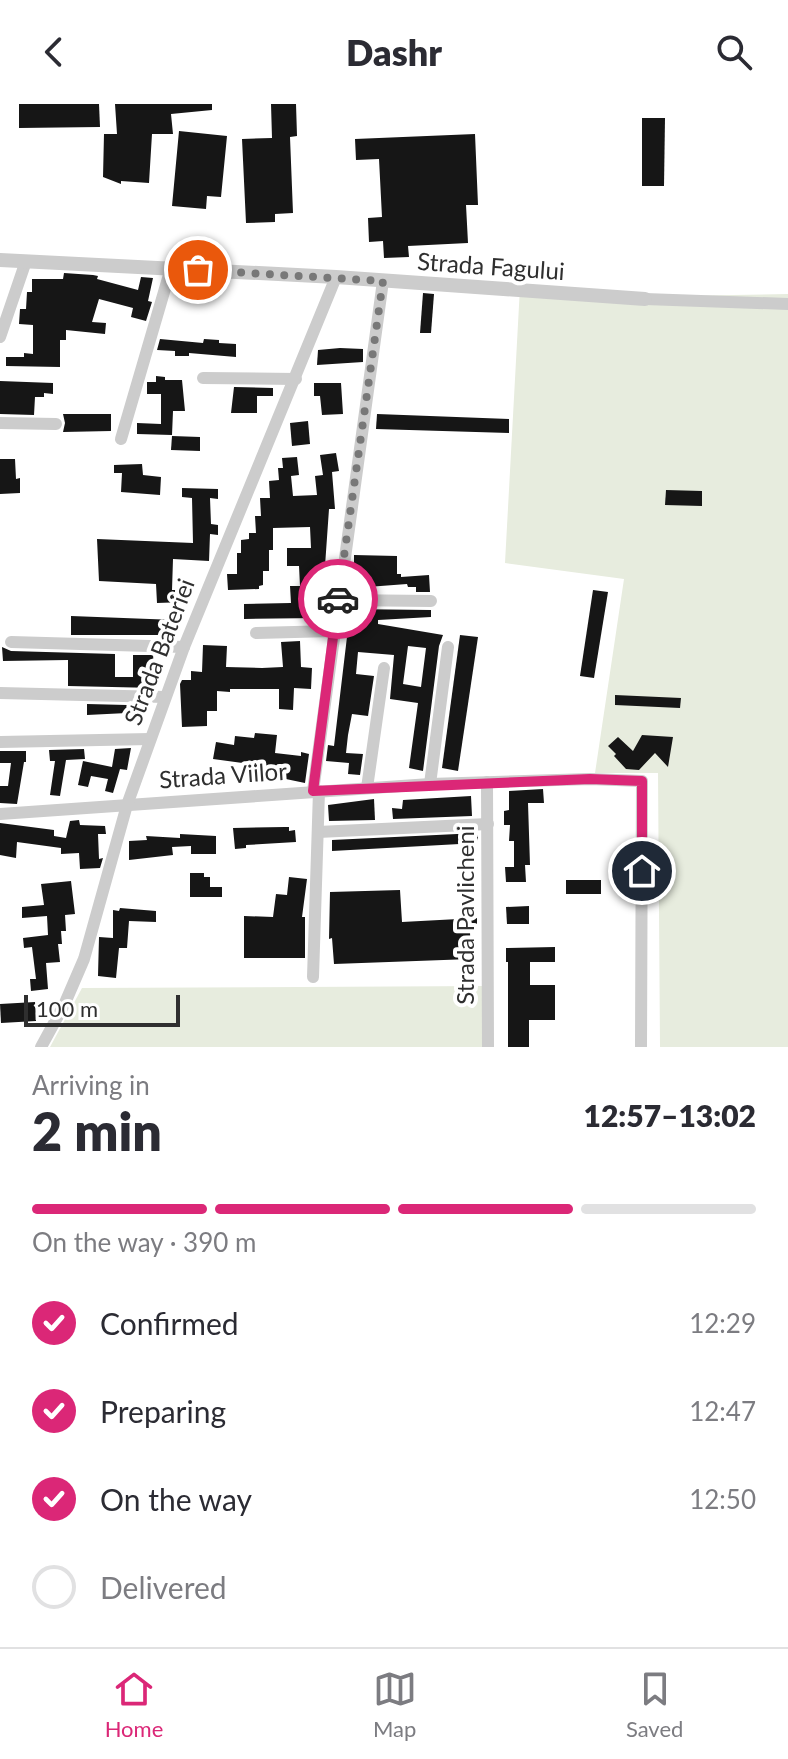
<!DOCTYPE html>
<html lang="en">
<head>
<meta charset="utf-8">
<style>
  body { margin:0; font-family:Lato,sans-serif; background:#f7f7f7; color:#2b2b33; height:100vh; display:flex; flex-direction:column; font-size:30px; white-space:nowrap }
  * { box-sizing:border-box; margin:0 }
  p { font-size:26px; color:#7c7c81 }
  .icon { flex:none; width:44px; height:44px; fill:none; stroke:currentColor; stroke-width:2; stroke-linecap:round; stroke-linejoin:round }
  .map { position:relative; height:943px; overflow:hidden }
  .panel { display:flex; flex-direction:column; background:#fff; flex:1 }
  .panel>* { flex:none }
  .scale { position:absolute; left:24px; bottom:20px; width:156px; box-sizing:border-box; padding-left:8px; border:4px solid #2f2f2f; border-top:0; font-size:22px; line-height:28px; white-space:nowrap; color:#2f2f2f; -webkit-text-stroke:6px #fff; paint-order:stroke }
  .pin { position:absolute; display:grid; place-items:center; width:68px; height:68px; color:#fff; margin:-34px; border:4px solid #fff; border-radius:50%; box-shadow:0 2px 8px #0007 }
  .courier { position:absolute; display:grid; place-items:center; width:80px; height:80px; margin:-40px; border:6px solid #db2777; border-radius:50%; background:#fff; color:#222; box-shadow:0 2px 10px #0007 }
  .headline em { font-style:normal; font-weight:800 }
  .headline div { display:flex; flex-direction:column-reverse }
  .headline { display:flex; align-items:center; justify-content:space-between; height:136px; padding:0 32px }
  h1 { font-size:52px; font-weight:800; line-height:60px }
  .bar { display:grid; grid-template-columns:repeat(4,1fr); gap:12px 8px; align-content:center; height:96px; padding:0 32px }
  .bar i { height:10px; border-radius:6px; background:#e1e1e2 }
  .bar .current { background:#db2777 }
  .bar p { grid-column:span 4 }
  ol { padding:0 32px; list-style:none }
  li { display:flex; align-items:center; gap:24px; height:88px }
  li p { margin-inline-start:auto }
  li .icon { padding:8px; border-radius:50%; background:#db2777; color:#fff; stroke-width:4 }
  li:last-child { color:#7c7c81 }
  li i { width:44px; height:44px; border:4px solid #e1e1e2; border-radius:50% }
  header { display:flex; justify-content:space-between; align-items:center; height:104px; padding:0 32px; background:#fff; font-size:36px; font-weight:800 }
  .dock { display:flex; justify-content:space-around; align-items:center; height:112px; border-top:2px solid #e1e1e2; background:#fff; font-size:22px; color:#7c7c81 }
  .dock a { display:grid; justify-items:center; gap:4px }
  .dock .current { color:#db2777 }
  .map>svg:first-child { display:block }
  .green { fill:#e7ecde }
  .building { fill:#161616; fill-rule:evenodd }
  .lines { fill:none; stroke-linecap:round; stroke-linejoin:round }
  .minor { stroke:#ccc; stroke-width:12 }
  .tertiary { stroke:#ccc; stroke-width:14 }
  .done { stroke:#787878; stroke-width:8; stroke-dasharray:0 14.4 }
  .route { stroke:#db2777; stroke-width:10 }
  .labels { text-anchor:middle; stroke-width:8; stroke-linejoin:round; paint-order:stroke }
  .street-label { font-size:24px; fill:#2f2f2f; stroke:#fff }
</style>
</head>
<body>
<header><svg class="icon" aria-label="back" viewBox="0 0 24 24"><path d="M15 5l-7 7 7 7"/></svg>Dashr<svg class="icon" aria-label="search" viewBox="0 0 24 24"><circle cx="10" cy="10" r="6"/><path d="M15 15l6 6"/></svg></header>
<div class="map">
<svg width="788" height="943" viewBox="0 0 788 943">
  <rect width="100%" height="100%" fill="#fff"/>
  <g class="green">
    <path d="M520,183L670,192L788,190V943H660L658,669H595L624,475L505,459Z"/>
    <path d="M485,882V943H50L82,884Z"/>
  </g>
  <g class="building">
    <path d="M19,0H99L100,23L19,24Z"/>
    <path d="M115,0H212V6L171,10L173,30H152L149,79L121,77V80L103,73L104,30H117Z"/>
    <path d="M271,0H296L297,32L290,33L293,109L275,110V118L246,119L242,35L272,34Z"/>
    <path d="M642,14H665L664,82H642Z"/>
    <path d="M179,27L227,32L221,93L207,92L206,105L172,102Z"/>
    <path d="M475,30L478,101H466L468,139L408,142L409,153L384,154L383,137L369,138L368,114L382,113L379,55L356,56L355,35Z"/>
    <path d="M64,169L93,171L98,172L97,175L138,186L141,173L153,174L148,197L152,198L146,217L131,213L133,204L99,195L92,218L106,219L105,230L66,226V236H60V263L6,262V253H24V249L33,250V221L19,220L20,205H26L27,188H32V175H63Z"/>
    <path d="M423,189L434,190L431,229H420Z"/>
    <path d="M160,235L203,239L204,235L219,236V239L236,240V253L189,249V252H175V247L157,246Z"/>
    <path d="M340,244L363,245V258L317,261L318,246Z"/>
    <path d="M156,272L165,273V276H182L185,307H173L172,331L137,330V319L161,320V290H147V278H156Z"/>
    <path d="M0,277L53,279V290L44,289V293H35L34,311L0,310Z"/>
    <path d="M314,279H341L343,310L322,311L320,292H314Z"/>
    <path d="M234,283L273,284V292H257V309H231Z"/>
    <path d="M63,310H111V327L63,328L65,319Z"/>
    <path d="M377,310L509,315V329L376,325Z"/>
    <path d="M308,317L310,340L292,342L290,319Z"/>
    <path d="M172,332L200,333V347L171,346Z"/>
    <path d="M336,349L339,367L332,368L335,405H329L325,462H319V514L244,515V500L291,499L290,482H300L299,462H287V444H311L310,423L273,424V446H269V467H263V481L259,482V485L228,486L227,470H237V449H241V436L249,435V429H256L255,412H261L260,394H270L269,377L279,376L278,364H283L282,354L297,353L299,371L291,372L293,392L317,391L315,372L323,371L320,351Z"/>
    <path d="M0,355H15L16,375L20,374V389L0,390Z"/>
    <path d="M142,360L143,371L161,373L160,391L121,388L122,369H114V361Z"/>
    <path d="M182,384L218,385V395L210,394L211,420L218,421V431L210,430L209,457L173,455L172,486H184L185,498L157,499L156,480L99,477L97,435L193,439L192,394L182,393Z"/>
    <path d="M666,386L702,387V402L665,401Z"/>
    <path d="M354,451L397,452V470H401V473L429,471L430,488H416V483H408L407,480L354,484Z"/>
    <path d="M593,486L608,488L594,574L580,572Z"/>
    <path d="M347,505L431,506V513L378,516V520L443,531L439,542L423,667L409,664L418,599L390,595L394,551L358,548L356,570L374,572L368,612L352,610L348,631L346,649L363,650L360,671L348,670L349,659L326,657L328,641L334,642L349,516L346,517ZM408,542L426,544L421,583L403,580Z"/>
    <path d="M71,512L176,516V531H71Z"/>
    <path d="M460,531L478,533L458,667L442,664Z"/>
    <path d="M300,537L301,563L312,564L311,585L294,584L293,606L279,605V585H230V588L217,587V607H207V622L182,623L180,580L182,576H191V567L202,568L203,541L227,542L226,563L262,564L283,563L281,538Z"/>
    <path d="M2,543L11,547L115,550V573H133V551H153L156,584L68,582V556L3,557Z"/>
    <path d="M615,591L681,594L680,604L615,601Z"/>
    <path d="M87,600L127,601V609L87,611Z"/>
    <path d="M255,629L277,631L275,649L301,652V648L309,650L305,679L281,674V672L259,669V673L249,671L250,660L213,655L216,638L234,641L235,632L254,634Z"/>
    <path d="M642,631L673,633L668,663L655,649L639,666L626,665L614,652L616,650L608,642L618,633L633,647Z"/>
    <path d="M131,644L127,666L120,665L113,689L105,687L108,675L91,672L88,683L78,681L83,657L112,663L115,645Z"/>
    <path d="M84,645L85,655L66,656L60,692L50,691L55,657H50L49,646Z"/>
    <path d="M0,647H26V658H24L17,700L0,699V682H8L11,659H0Z"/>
    <path d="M543,685L544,699H528L530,761H525L526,778H506L505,763H514V737H509L510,721H504V707L509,706V687Z"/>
    <path d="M471,692L472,712L393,715L392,704L402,705L403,696Z"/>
    <path d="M374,695L375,716L329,717L328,701Z"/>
    <path d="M79,716L80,721L105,722L106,730H98L99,755L103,754L100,764L80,765L79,749L61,750V744L17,738L16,754L0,751V719L54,726V732L66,734L70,717Z"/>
    <path d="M285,723H289V727L295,726L296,738L246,741V744L235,745L233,724Z"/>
    <path d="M478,729V739L332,747V736Z"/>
    <path d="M180,730L216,732V750H191V742L172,743L173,751L129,756V737L147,736L146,732L180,734Z"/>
    <path d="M190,769H204V773H210V783H222V793H190Z"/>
    <path d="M289,773L307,775L302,813H305V854H244V812L273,813L276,790L287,791Z"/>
    <rect x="566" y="776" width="35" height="14"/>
    <path d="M71,777L75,810L65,811L66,827H61L62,840H58L60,858L46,859L48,885L31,887L30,875H36L32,843L24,844L23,834L48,831L47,812L22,814V803L44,801L41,780Z"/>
    <path d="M400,786L402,818L477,814V828H470L471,855L334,860L332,834L329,835L330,788Z"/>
    <path d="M529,802V820H507L506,803Z"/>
    <path d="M120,804L156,807V818L129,817L127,844H119L116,874L98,872L99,833L113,834V806L119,807Z"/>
    <path d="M555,843V858H530V881H555V916H529V943H508V858H506V844Z"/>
    <path d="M35,898L36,917L1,919L0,900Z"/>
  </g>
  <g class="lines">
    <g class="minor">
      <path d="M645,195L788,200"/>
      <path d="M0,233L26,157"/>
      <path d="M203,274L296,275"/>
      <path d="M0,319L56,320"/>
      <path d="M121,335L171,164"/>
      <path d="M337,496L431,497"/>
      <path d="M256,529L333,527"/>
      <path d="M11,538L184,543"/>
      <path d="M0,589L165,593"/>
      <path d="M0,638L150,635"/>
      <path d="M487,678L488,943"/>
      <path d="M430,680L448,543"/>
      <path d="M367,684L384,564"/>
      <path d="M313,687L383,177"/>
      <path d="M0,710L430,680L590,675L642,677L641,943"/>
      <path d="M318,728L488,720"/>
      <path d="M313,873L319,687"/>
      <path d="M41,943L65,899L84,855L127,701L184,543L336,173"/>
    </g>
    <path class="tertiary" d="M0,156L336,173L645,195"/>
  </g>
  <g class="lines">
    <path class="done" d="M198,166L383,177L338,495"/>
    <path class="route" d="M338,495L313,687L590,675L642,677V767"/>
  </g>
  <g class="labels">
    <g class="street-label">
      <text transform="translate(491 163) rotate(4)" y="8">Strada Fagului</text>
      <text transform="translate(160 548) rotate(-69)" y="8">Strada Bateriei</text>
      <text transform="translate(223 672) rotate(-4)" y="8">Strada Viilor</text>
      <text transform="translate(466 811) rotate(-90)" y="8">Strada Pavlicheni</text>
    </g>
  </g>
</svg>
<div class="scale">100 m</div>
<div class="pin" style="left:198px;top:166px;background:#ea580c"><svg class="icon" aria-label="bag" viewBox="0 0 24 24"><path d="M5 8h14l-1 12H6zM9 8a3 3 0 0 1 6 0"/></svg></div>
<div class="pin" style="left:642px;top:767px;background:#1f2937"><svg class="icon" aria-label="home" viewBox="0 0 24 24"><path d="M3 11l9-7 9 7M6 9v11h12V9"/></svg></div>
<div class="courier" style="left:338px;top:495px"><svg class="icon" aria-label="car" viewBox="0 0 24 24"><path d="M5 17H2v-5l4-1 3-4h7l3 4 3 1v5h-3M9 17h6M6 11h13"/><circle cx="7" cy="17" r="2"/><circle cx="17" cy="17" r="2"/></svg></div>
</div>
<section class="panel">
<div class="headline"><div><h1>2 min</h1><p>Arriving in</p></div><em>12:57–13:02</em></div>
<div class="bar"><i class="current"></i><i class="current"></i><i class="current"></i><i></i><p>On the way · 390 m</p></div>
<ol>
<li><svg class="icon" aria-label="check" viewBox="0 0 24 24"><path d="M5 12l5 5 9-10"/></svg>Confirmed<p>12:29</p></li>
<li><svg class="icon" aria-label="check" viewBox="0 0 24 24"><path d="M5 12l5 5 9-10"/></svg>Preparing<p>12:47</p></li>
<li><svg class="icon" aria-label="check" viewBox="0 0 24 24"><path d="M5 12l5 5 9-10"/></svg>On the way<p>12:50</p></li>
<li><i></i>Delivered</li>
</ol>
</section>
<nav class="dock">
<a class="current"><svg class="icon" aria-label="home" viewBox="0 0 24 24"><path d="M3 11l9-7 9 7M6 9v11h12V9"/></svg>Home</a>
<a><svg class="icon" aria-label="map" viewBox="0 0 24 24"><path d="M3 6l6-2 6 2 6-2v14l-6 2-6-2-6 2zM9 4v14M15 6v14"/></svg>Map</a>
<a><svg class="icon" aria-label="saved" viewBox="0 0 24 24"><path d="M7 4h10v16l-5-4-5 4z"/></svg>Saved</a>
</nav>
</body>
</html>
